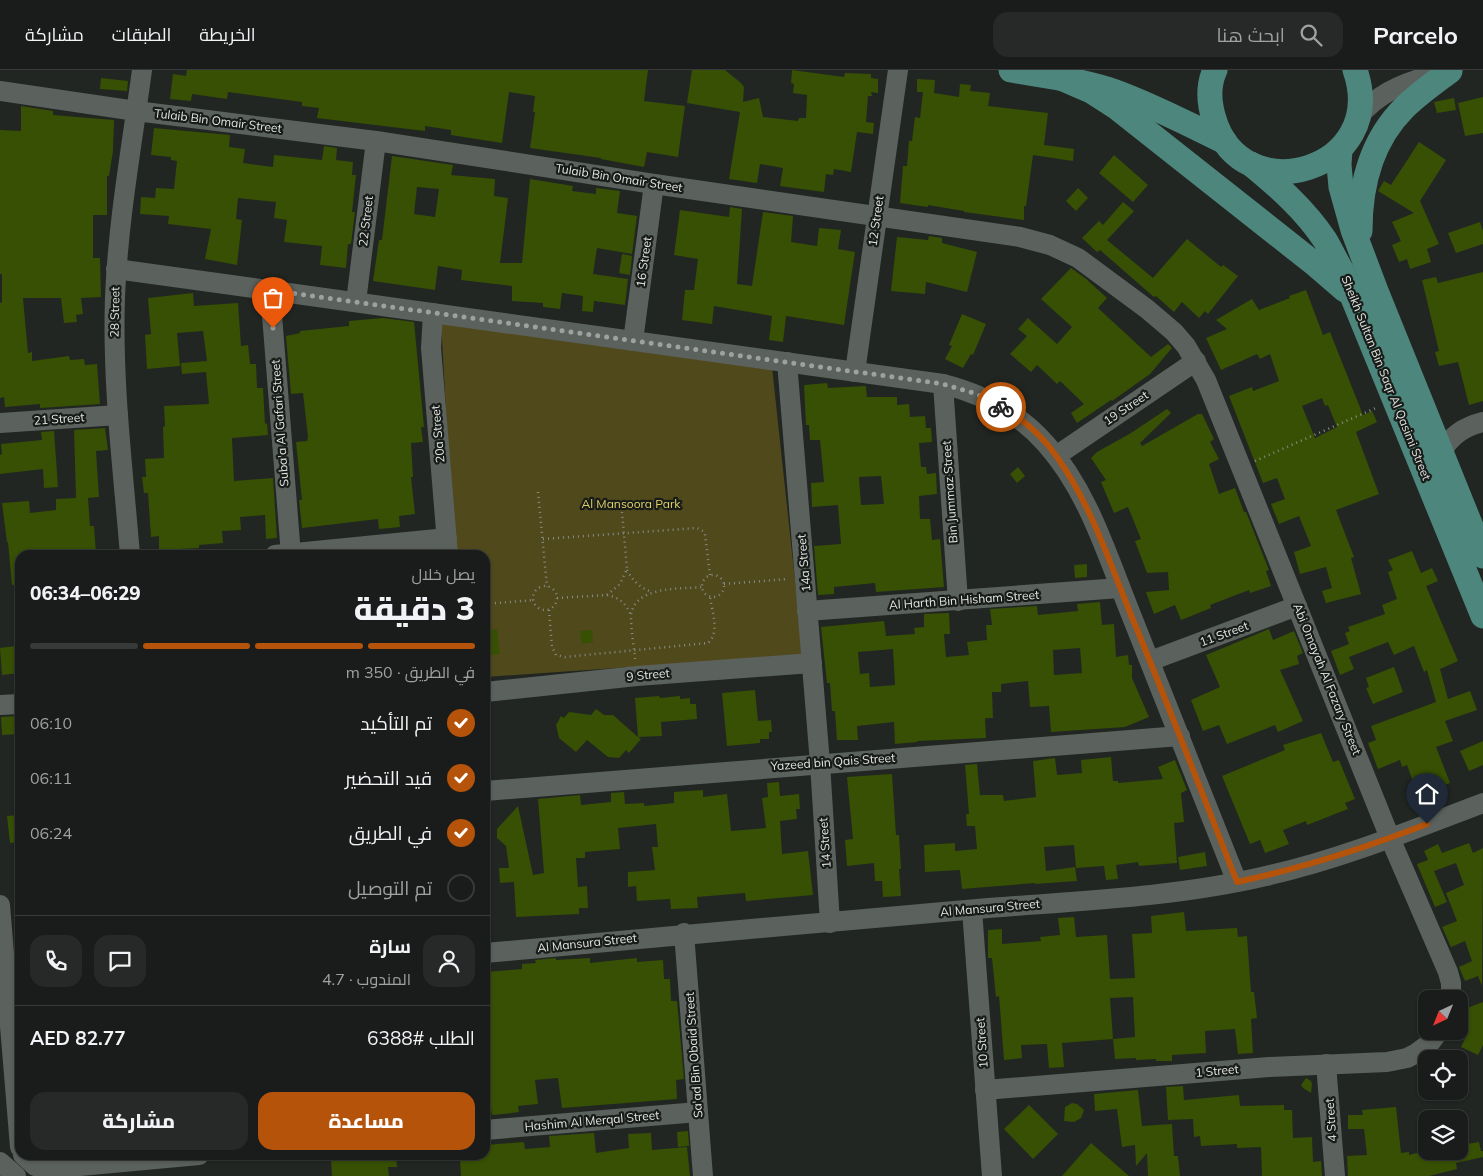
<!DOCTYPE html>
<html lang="ar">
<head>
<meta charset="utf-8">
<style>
  body { margin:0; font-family:Mulish,Cairo,sans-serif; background:#262927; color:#f1f3f6; direction:rtl; height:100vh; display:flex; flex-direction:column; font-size:19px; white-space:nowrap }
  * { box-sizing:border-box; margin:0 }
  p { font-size:16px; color:#9fa1a2 }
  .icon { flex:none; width:28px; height:28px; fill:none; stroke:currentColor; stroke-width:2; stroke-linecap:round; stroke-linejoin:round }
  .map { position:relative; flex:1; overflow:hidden; direction:ltr }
  .panel { position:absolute; left:15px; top:480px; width:475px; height:610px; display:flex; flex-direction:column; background:#191c1a; border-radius:15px; box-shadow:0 1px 4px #0004,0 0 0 1px #373a39; direction:rtl }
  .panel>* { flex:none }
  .needle { width:32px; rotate:223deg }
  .tools { position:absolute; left:1418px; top:920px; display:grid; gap:10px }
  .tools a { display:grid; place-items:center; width:50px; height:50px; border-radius:10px; background:#191c1a; box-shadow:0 1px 4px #0004,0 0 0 1px #373a39; font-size:25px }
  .pin { position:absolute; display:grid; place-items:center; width:42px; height:42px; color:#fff; margin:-51px -21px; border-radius:50% 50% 50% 0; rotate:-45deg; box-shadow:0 0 5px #0007 }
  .pin .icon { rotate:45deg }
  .courier { position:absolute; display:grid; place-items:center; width:50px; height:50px; margin:-25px; border:4px solid #b45309; border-radius:50%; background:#fff; color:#222; box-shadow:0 1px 6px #0007 }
  .summary em { font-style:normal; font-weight:800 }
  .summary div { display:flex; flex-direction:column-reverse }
  .summary { display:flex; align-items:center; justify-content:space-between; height:85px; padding:0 15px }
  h1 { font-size:32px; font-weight:800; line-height:38px }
  .bar { display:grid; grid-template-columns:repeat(4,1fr); gap:8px 5px; align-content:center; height:60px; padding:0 15px }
  .bar i { height:6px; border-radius:4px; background:#373a39 }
  .bar .on { background:#b45309 }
  .bar p { grid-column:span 4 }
  .line { display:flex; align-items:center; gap:12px; padding:0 15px; border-top:1px solid #373a39 }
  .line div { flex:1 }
  .round { display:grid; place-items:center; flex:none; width:52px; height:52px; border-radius:15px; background:#262927 }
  ol { padding:0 15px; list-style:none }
  li { display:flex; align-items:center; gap:15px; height:55px }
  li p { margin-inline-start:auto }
  li .icon { padding:5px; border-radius:50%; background:#b45309; color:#fff; stroke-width:4 }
  li:last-child { color:#9fa1a2 }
  li i { width:28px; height:28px; border:2px solid #373a39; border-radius:50% }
  .cta { display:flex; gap:10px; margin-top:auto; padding:10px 15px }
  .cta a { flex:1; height:58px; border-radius:15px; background:#b45309; color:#fff; font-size:20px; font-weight:800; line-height:58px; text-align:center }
  .cta a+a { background:#262927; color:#f1f3f6 }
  header { display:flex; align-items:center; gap:30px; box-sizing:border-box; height:70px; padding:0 25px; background:#191c1a; border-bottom:1px solid #373a39 }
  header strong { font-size:24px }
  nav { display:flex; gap:28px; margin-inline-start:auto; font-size:18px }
  .search { width:350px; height:45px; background:#262927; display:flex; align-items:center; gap:12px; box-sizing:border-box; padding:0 18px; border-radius:15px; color:#9fa1a2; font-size:19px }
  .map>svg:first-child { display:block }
  .green { fill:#50491b }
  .building { fill:#375003; fill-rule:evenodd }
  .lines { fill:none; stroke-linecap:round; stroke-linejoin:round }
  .path { stroke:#888c89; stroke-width:2.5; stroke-dasharray:1 4; stroke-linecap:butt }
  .minor { stroke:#5b615d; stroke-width:20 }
  .major { stroke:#4d867c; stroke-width:25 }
  .done { stroke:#9ea29f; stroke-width:5; stroke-dasharray:0 9 }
  .route { stroke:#b45309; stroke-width:6 }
  .labels { text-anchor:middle; stroke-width:4.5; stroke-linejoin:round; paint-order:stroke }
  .street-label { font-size:12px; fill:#e2e5e2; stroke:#181c19 }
  .park-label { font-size:12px; fill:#e4d266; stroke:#181c19 }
</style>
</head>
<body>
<header>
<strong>Parcelo</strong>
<div class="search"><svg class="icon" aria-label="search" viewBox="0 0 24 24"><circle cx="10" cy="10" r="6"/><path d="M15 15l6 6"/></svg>ابحث هنا</div>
<nav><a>الخريطة</a><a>الطبقات</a><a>مشاركة</a></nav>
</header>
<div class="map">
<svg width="1483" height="1106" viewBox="0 0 1483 1106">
  <rect width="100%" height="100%" fill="#212622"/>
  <path class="green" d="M441,251L772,297L803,585L485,607V485H454Z"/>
  <g class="building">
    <path d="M187,0H648L644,31L685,36L678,87L647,82L644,97L601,89V88L530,78L535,42H533L535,26L509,22L502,73L451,65V60L425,56V61L317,48L319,38L302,36V32L228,22L227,29L192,24L191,31L170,29L173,4L186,6Z"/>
    <path d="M692,0H725L741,13L744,17L743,32L759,28L763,47L798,51L799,48H806L807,25L793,23L794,14L791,13L792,0L844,7L845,3L871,4V8L878,9V23L871,22L872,26H868L866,52L874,53L873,64L857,62L851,102L834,99L833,105L826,104L824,122L780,116L783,98L760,94L757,113L729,109L740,42L687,33Z"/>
    <path d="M101,8L128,11L127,21L100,19Z"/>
    <path d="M917,9L935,10L934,23L959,27L960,14L971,15L970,21L990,23L988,36L1048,43L1044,75L1074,79L1073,91L1033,85L1026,136H1024V150L964,142V141L928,135V137L900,133L903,96H907L909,71H912L915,47L920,48L923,22H917Z"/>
    <path d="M1483,27V63L1465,66L1458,33Z"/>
    <path d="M1454,28L1456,40L1437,43L1434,32Z"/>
    <path d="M21,36L53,41V45L114,50L113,81L109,106H107V145H93V188H100L101,227L81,228L83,244L76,245L77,252L64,253L61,228H23L28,283L32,282V291L69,286L70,290L84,289L85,295L97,294L100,334L40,338V334L5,337L4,327L0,328V233L2,232V204H0V60L21,61Z"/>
    <path d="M154,58L230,65L229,77L245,79L243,93L273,97L274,85L322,90L324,76L337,78L336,90L353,92L352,105H356L352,142H355L351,174H348L346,198L320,195L322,176L284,172L287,150L274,148L276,132L238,128L236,149L242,150L237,195L205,189L211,159L168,154L169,146L140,144L141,127L155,128L156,118L174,119L177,91L171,90V87L151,85Z"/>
    <path d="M1419,72L1446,90L1420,131L1439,174L1427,179L1431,192L1410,199L1407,189L1399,192L1392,175L1401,171L1392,152L1414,143L1378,121L1384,111L1391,115Z"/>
    <path d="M1114,85L1148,115L1133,132L1099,103Z"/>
    <path d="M392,86L453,95L451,105L495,109L494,126L508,128L500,193H522L530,109L573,116L572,121L596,124V118L620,121L617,143L637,146L632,184L597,178L593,204L628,209L625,235L594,231L593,242L582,241L583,226L562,223L560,239L543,237V233L512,231V216L461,210L462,200L438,196L435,220L373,211L379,170H382ZM417,117L439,119L435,147L414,144Z"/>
    <path d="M1078,118L1088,128L1076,141L1066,131Z"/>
    <path d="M1123,132L1134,141L1107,170L1153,208L1187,169L1221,197L1223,195L1238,206L1208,244L1205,241L1199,248L1182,232L1174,242L1156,226L1154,227L1100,180L1097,182L1082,168L1099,151L1103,155Z"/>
    <path d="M730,137L742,139L737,214L752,216L763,142L793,146L791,172L817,176L819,158L841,160L838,179L855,182L844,255L786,246L783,272L769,270L772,246L714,236L712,254L682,250L685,220H694L698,189L674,185L680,140L729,147Z"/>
    <path d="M1480,152L1483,161V174L1456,183L1448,163Z"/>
    <path d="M929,166L942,168V173L977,182L967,222L926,212L925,224L891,221L897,167L928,170Z"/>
    <path d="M622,184L632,186L630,205L619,203Z"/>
    <path d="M1071,198L1085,208L1107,228L1098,238L1151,287L1168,274L1172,278L1150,304L1112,331L1111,330L1077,353L1071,343L1084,334L1060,311L1057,314L1037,295L1031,302L1010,284L1027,266L1018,259L1028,248L1057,274L1072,257L1041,229Z"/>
    <path d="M1483,202V331L1469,335L1458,292L1439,296L1435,282L1439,281L1422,210L1436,207L1438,213Z"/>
    <path d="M1306,220L1323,265L1330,262L1363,345L1372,341L1377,352L1356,362L1379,424L1336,440L1354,487L1351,488L1361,524L1326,533L1322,521L1332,518L1326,497L1300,504L1294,482L1311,476L1299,446L1279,454L1271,434L1285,429L1277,408L1263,413L1229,326L1252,317L1253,321L1279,311L1270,284L1260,289L1257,284L1221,300L1206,268L1227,259L1216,250L1252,229L1259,240L1290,228L1289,226ZM1322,328L1325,336L1328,335L1337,357L1315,368L1302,336Z"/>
    <path d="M193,223L194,236L238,233L241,276L248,275L250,294H256L257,318H263L265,354L267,353L268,365L232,368L234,411L273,408L277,468L266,469L265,445L240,447L241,460L222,461L223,473L199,475V478L159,480V466L151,467L148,423H144L142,407H146L145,389L164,388L163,357L165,356L164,336L209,334L206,302L182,304L181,293L207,291L203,261L177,263L180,296L147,299L145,265L151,264L148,228Z"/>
    <path d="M962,244L986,254L973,285L971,284L963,298L945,289L952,276L949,275Z"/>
    <path d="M383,248L414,252L424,357H421L423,372L411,373L413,407H411L415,444L399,446L400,457L379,459L378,449L302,458L299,430H302L296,372L307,371L308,367L303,323L291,324L286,266L300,263V261L349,256V251Z"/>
    <path d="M827,313L828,318L866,316L867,327H897V335L909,334L910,347L925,346L926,358H931L932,372L919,373L921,397H926L927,404L936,403L937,424L919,426L920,449H930L932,470L940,469L944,517L876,522L875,513L834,517V524L818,525L814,476L841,474L838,435L812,437L811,413L824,412L820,370H810L809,355H806L804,315ZM881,406L884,434L861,435L859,407Z"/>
    <path d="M1167,339L1171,343L1140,373L1142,376L1198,344H1202L1214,369L1210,372L1219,389L1209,394L1219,424L1235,418L1244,442H1246L1269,500L1266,501L1271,516L1250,523L1249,520L1210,535L1211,538L1181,550L1175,535L1154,544L1146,522L1169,520L1168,502L1147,503L1135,471L1141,469L1128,437L1114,443L1101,412L1106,410L1091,388L1097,382L1131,363Z"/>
    <path d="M105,358L108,380L96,381L99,427L88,428L90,456H94L96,483L20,485V514L12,515L8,472H7L2,433L29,431L30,443L56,440V429L76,428L74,360Z"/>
    <path d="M54,361L58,417L44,418L43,399L0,404V385L2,384L1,374L42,370L41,362Z"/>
    <path d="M1018,397L1025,406L1017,413L1010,404Z"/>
    <path d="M1412,481L1421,503L1432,498L1438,511L1426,516L1458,591L1440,599L1448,629L1470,621L1477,640L1445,651L1453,671L1436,677L1450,713L1418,725L1407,695L1402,697L1400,690L1378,699L1368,673L1376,670L1371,656L1436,632L1427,600L1424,602L1414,576L1394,585L1388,572L1349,587L1354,599L1340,605L1331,581L1349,574L1345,563L1350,561L1348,557L1385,544L1382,535L1397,529L1388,502L1393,500L1388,490Z"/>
    <path d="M1087,494V507L1075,508L1074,495Z"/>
    <path d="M1100,532L1102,555L1114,554L1116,587L1128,585L1129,595H1132V608L1149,647L1125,657L1051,662L1049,636L1030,637L1028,611L1001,614V622H992L993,648H985L986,668L917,671V672L895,674L894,652L857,656L858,670H837L835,641H832L830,613H827L821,557L884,551L886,566L915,564L914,558L924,557V544L949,543L950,564H944L946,587L969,585L967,572L987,570L986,555H992L990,539L1037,536L1038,545L1078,541L1077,534ZM1080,578L1082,603L1054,605L1053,580ZM893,579L895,615L870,617L869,603L860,604L858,582Z"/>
    <path d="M497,559L500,584L487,586L485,560Z"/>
    <path d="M1269,559L1273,570L1294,561L1303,583L1297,586L1299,594L1280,600L1303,651L1278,662L1275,655L1227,674L1219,655L1203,661L1191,630L1220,617L1206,585Z"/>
    <path d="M592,560L593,572L582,574L580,561Z"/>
    <path d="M16,576L17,584H20V603L2,605L0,578Z"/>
    <path d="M1394,597L1403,622L1373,634L1366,618L1369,617L1366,608Z"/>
    <path d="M755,620L758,651L771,650L772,662H769V669H760V673L727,676L722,623Z"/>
    <path d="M659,626L660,628L680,626V629L690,628V634H696L697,649L661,652L662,666L638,667L641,669L629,683L626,680L619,688L608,687L587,670L576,682L559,668L556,655L561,646L564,648L569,642L591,645L596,639L604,645H613L638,667L635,628Z"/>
    <path d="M20,646L19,664L2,665L1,647Z"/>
    <path d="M1321,663L1333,692L1339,690L1355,729L1345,733L1348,739L1307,755L1306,751L1283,760L1289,774L1265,783L1260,770L1250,774L1222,706L1285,680L1283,675Z"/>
    <path d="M1483,671V695L1469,701L1460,681Z"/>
    <path d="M1111,687L1113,711H1118V713L1163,709L1158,697L1175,690L1187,720L1181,723L1184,752L1174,753L1177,793L1139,796L1138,792L1116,795L1118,809L1106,810L1104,796L1076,798L1074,775L1044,777L1046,801L1075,797L1077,811L1035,814V813L962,819L960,800L925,802L924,775L955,773V781L977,779L975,756H967L966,744H969L965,695L977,694L980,725H1003L1004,731L1036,727L1033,691L1055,688L1057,705L1082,703L1081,690Z"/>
    <path d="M892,704L896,765H899L901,799H899L901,826L883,827L882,811H875L874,793L847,796L845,770L853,769L847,707Z"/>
    <path d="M779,712L780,726L799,724L800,739H796L797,749L780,751L782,784L808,781L813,825L746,831L745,823L697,827L698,838L671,839L670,829L637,831L636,816L628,817V802L655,800L652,777H658L656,754L618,758L620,779L585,782V788H576L578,817L587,816L588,838H579V844L516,847L514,812L500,813L499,798H509L506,776L497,768V759L518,736L533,805L544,803L538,729L580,725L581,735L611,732V723L624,722L625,734L644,733V736L674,733V722L703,720V727L727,724L731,761L766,758L762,728L768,727L767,713Z"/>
    <path d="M20,745V772L10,773L7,746Z"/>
    <path d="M1469,773L1473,783L1483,778L1482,916L1478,906L1465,911L1459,897L1472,891L1465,871L1451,877L1442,857L1457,851L1446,823L1464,815L1456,793L1434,801L1447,832L1435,837L1417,794L1428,790L1424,781L1438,774L1442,783Z"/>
    <path d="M1205,782L1207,796L1180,800L1178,787Z"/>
    <path d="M1184,842L1186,861L1237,858L1238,867L1247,866L1251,922H1254L1257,948L1251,949L1253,983L1238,984L1235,959L1205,961L1206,983L1172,985V991H1156V989L1136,990V988L1115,989L1113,969L1062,973L1064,997L1049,998L1047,974L1021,975L1022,988L1004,990L999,926L996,927L992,888H988V860L1002,859V874L1041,871L1040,867L1060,865L1058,848L1074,847L1076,867L1107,865L1110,909L1135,908L1132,864L1152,863L1151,846ZM1133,927L1135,967L1113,969L1110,928Z"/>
    <path d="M556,888V890L590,888V893L637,888V892L663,890L664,909H670L671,931H677L684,1009L676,1010L677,1029L562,1038L558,1008L535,1010L538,1034L518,1036L519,1042L503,1044L492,1045L491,1038L485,1039V902L522,899V894L536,893L535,890Z"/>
    <path d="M1483,932V975L1478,985L1461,977L1467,965L1459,941Z"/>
    <path d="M1306,1008L1311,1011L1312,1014L1311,1023L1303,1018L1301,1015Z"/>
    <path d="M1183,1016L1184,1030L1239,1025L1240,1036L1284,1035V1040H1292L1293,1068L1312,1067L1313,1092L1321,1091L1322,1106H1262L1261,1077L1237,1078V1074L1201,1076L1200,1066L1194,1067L1193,1049L1168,1050L1166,1017Z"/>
    <path d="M1138,1020L1142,1056L1172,1054L1174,1086H1178L1180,1106H1148L1147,1083L1136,1096L1135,1075L1122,1077L1117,1039L1095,1041L1094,1024Z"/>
    <path d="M1072,1033L1077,1034L1084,1040L1081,1048L1074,1052L1064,1051L1065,1037Z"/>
    <path d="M1029,1035L1058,1064L1033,1089L1004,1059Z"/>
    <path d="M1396,1037L1401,1083L1409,1082V1085L1424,1081H1469L1467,1074L1479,1072L1481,1081H1483V1087L1456,1093L1457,1099L1429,1106H1348L1347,1086L1367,1085L1364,1059H1348V1045H1363L1362,1040Z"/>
    <path d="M688,1061L689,1076L678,1077L677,1062Z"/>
    <path d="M594,1063L596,1083L629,1078L628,1064L651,1063L652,1080L687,1077L690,1106H461L460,1089L470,1088V1085H487L486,1075L524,1072L525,1079L550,1077L549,1066Z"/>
    <path d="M1091,1073L1129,1106H1062Z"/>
    <path d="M373,1085H396L397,1097H388L389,1106H332L331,1090L373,1087Z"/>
  </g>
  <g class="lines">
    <g class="path">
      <path d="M1255,391L1378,337"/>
      <path d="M538,422L547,517"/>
      <path d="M543,469L697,458L703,461L705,464L710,505"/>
      <path d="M627,500C633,511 640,518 652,522"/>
      <circle cx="713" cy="516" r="11"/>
      <path d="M724,514L788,509"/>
      <circle cx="545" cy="528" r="12"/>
      <path d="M607,525L620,514L627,499L622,442"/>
      <path d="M557,528L607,525C619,527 627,534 631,546"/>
      <path d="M485,534L534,530"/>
      <path d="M549,540L552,577L556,585L565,587L708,573C720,563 712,541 710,527"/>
      <path d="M635,589C634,576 631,561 631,547C632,516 680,519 702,517"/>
    </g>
    <g class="minor">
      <path d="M0,21L136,41L376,71L654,114L1020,167L1050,175L1078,188L1147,239L1174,262L1186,276L1206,310L1390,768L1448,902L1451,913V929"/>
      <path d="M1357,49C1377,22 1412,9 1444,3"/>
      <path d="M116,199L943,314C982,324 1019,343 1046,374C1088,421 1107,485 1130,542C1166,632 1202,722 1237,812"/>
      <path d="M270,220L291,485"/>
      <path d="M356,232L376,71"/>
      <path d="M433,243L431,278L448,485"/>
      <path d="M633,271L654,114"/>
      <path d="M787,292L820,693L830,853"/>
      <path d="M855,302L898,0"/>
      <path d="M943,314L958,531"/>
      <path d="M0,353L118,345"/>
      <path d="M1441,383C1451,365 1464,357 1483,352"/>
      <path d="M1056,386L1196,291"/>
      <path d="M130,485C123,399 112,313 115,227C118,151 132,75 142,0"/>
      <path d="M275,485L447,468"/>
      <path d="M807,541L1120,518"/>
      <path d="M1150,591L1297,536"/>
      <path d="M485,622L637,606L812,593"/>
      <path d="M0,635L20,634"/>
      <path d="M485,721L1180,666"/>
      <path d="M0,835L20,1077"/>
      <path d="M972,840L992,1106"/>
      <path d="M684,863L703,1106"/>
      <path d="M485,883C649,867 813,854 977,839C1073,831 1172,828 1266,806C1341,789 1412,760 1483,733"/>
      <path d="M1326,994L1335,1106"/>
      <path d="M985,1020L1269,997L1387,992L1407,988L1415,984L1430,973L1439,961"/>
      <path d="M485,1060L698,1042"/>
      <path d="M23,1085L35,1096L48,1099L199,1085"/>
      <path d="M0,1092L16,1106"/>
    </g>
    <g class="major">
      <path d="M1011,0C1045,6 1080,10 1113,21C1152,35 1188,54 1225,72"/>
      <path d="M1215,0C1208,15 1209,33 1214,49C1242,143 1390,101 1355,0"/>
      <path d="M1061,8L1091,21L1116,37L1316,195L1345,220"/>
      <path d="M1340,79L1339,95L1341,117L1353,160L1376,221L1483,486"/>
      <path d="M1251,94C1279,117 1305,140 1325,170C1331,180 1336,191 1342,201L1483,546"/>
      <path d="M1360,161C1360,115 1371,71 1404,38C1418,24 1434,13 1450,1"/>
    </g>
  </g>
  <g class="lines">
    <path class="done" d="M273,258L270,220L943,314L977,324L1001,337"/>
    <path class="route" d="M1001,337C1023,349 1043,367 1057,387C1091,435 1109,491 1131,545C1168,634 1202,723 1237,812C1303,798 1365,778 1427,754"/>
  </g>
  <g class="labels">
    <g class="street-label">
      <text transform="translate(218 51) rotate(7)" y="4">Tulaib Bin Omair Street</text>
      <text transform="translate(619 108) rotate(9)" y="4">Tulaib Bin Omair Street</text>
      <text transform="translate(366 151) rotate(-83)" y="4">22 Street</text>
      <text transform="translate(876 151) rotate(-82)" y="4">12 Street</text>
      <text transform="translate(644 192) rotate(-82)" y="4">16 Street</text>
      <text transform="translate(115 242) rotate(-89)" y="4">28 Street</text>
      <text transform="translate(1386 308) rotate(68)" y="4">Sheikh Sultan Bin Saqr Al Qasimi Street</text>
      <text transform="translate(1126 338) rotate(-34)" y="4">19 Street</text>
      <text transform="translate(59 349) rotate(-4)" y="4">21 Street</text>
      <text transform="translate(280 353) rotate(-94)" y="4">Suba'a Al Gafari Street</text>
      <text transform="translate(438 364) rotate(-95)" y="4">20a Street</text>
      <text transform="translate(950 422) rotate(-94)" y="4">Bin Jummaz Street</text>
      <text transform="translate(804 493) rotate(-95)" y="4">14a Street</text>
      <text transform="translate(964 530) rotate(-4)" y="4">Al Harth Bin Hisham Street</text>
      <text transform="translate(1224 564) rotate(-20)" y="4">11 Street</text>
      <text transform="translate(648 605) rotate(-5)" y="4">9 Street</text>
      <text transform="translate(1327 609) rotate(68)" y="4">Abi Omayah Al Fazary Street</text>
      <text transform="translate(833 692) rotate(-4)" y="4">Yazeed bin Qais Street</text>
      <text transform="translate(825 773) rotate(-94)" y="4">14 Street</text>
      <text transform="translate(990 838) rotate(-5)" y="4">Al Mansura Street</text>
      <text transform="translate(587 873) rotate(-6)" y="4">Al Mansura Street</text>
      <text transform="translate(982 973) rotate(-94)" y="4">10 Street</text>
      <text transform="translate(694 985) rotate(-94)" y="4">Sa'ad Bin Obaid Street</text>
      <text transform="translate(1217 1001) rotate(-5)" y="4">1 Street</text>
      <text transform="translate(1331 1050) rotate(-94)" y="4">4 Street</text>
      <text transform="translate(592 1051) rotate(-5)" y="4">Hashim Al Merqal Street</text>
    </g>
    <g class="park-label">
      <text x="631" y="438">Al Mansoora Park</text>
    </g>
  </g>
</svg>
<div class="tools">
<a><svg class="needle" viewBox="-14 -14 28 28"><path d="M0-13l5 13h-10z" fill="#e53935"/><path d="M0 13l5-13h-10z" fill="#9fa1a2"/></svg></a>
<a><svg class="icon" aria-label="locate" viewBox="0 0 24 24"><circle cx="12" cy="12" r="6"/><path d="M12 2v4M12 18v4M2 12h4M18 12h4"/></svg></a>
<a><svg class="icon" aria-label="layers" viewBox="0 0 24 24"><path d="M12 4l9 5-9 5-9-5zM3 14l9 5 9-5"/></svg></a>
</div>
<div class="pin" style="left:273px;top:258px;background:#ea580c"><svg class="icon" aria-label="bag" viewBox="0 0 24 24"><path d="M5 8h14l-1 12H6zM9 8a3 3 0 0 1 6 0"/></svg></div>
<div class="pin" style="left:1427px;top:754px;background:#1f2937"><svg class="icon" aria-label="home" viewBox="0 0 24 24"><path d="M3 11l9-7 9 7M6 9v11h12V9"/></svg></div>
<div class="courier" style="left:1001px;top:337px"><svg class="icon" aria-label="bike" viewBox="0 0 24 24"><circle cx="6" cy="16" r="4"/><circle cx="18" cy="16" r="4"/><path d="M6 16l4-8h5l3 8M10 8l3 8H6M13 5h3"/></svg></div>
<section class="panel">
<div class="summary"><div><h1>3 دقيقة</h1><p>يصل خلال</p></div><em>06:29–06:34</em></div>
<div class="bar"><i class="on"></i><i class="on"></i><i class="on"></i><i></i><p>في الطريق · 350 m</p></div>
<ol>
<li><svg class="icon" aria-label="check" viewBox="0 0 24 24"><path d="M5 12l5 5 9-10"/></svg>تم التأكيد<p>06:10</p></li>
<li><svg class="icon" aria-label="check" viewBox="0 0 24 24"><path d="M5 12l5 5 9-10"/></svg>قيد التحضير<p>06:11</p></li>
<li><svg class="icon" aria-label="check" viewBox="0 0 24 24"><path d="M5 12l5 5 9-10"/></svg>في الطريق<p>06:24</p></li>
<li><i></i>تم التوصيل</li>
</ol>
<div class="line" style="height:90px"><a class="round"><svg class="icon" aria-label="person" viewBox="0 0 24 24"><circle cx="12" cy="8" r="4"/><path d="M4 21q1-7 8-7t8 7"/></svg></a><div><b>سارة</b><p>المندوب · 4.7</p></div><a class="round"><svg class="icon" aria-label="chat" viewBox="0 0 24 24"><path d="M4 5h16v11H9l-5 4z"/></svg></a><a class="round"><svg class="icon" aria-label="phone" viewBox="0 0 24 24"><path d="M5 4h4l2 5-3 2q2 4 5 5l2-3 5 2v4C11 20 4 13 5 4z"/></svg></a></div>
<div class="line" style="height:65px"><div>الطلب #6388</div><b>AED 82.77</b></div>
<div class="cta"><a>مساعدة</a><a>مشاركة</a></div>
</section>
</div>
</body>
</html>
